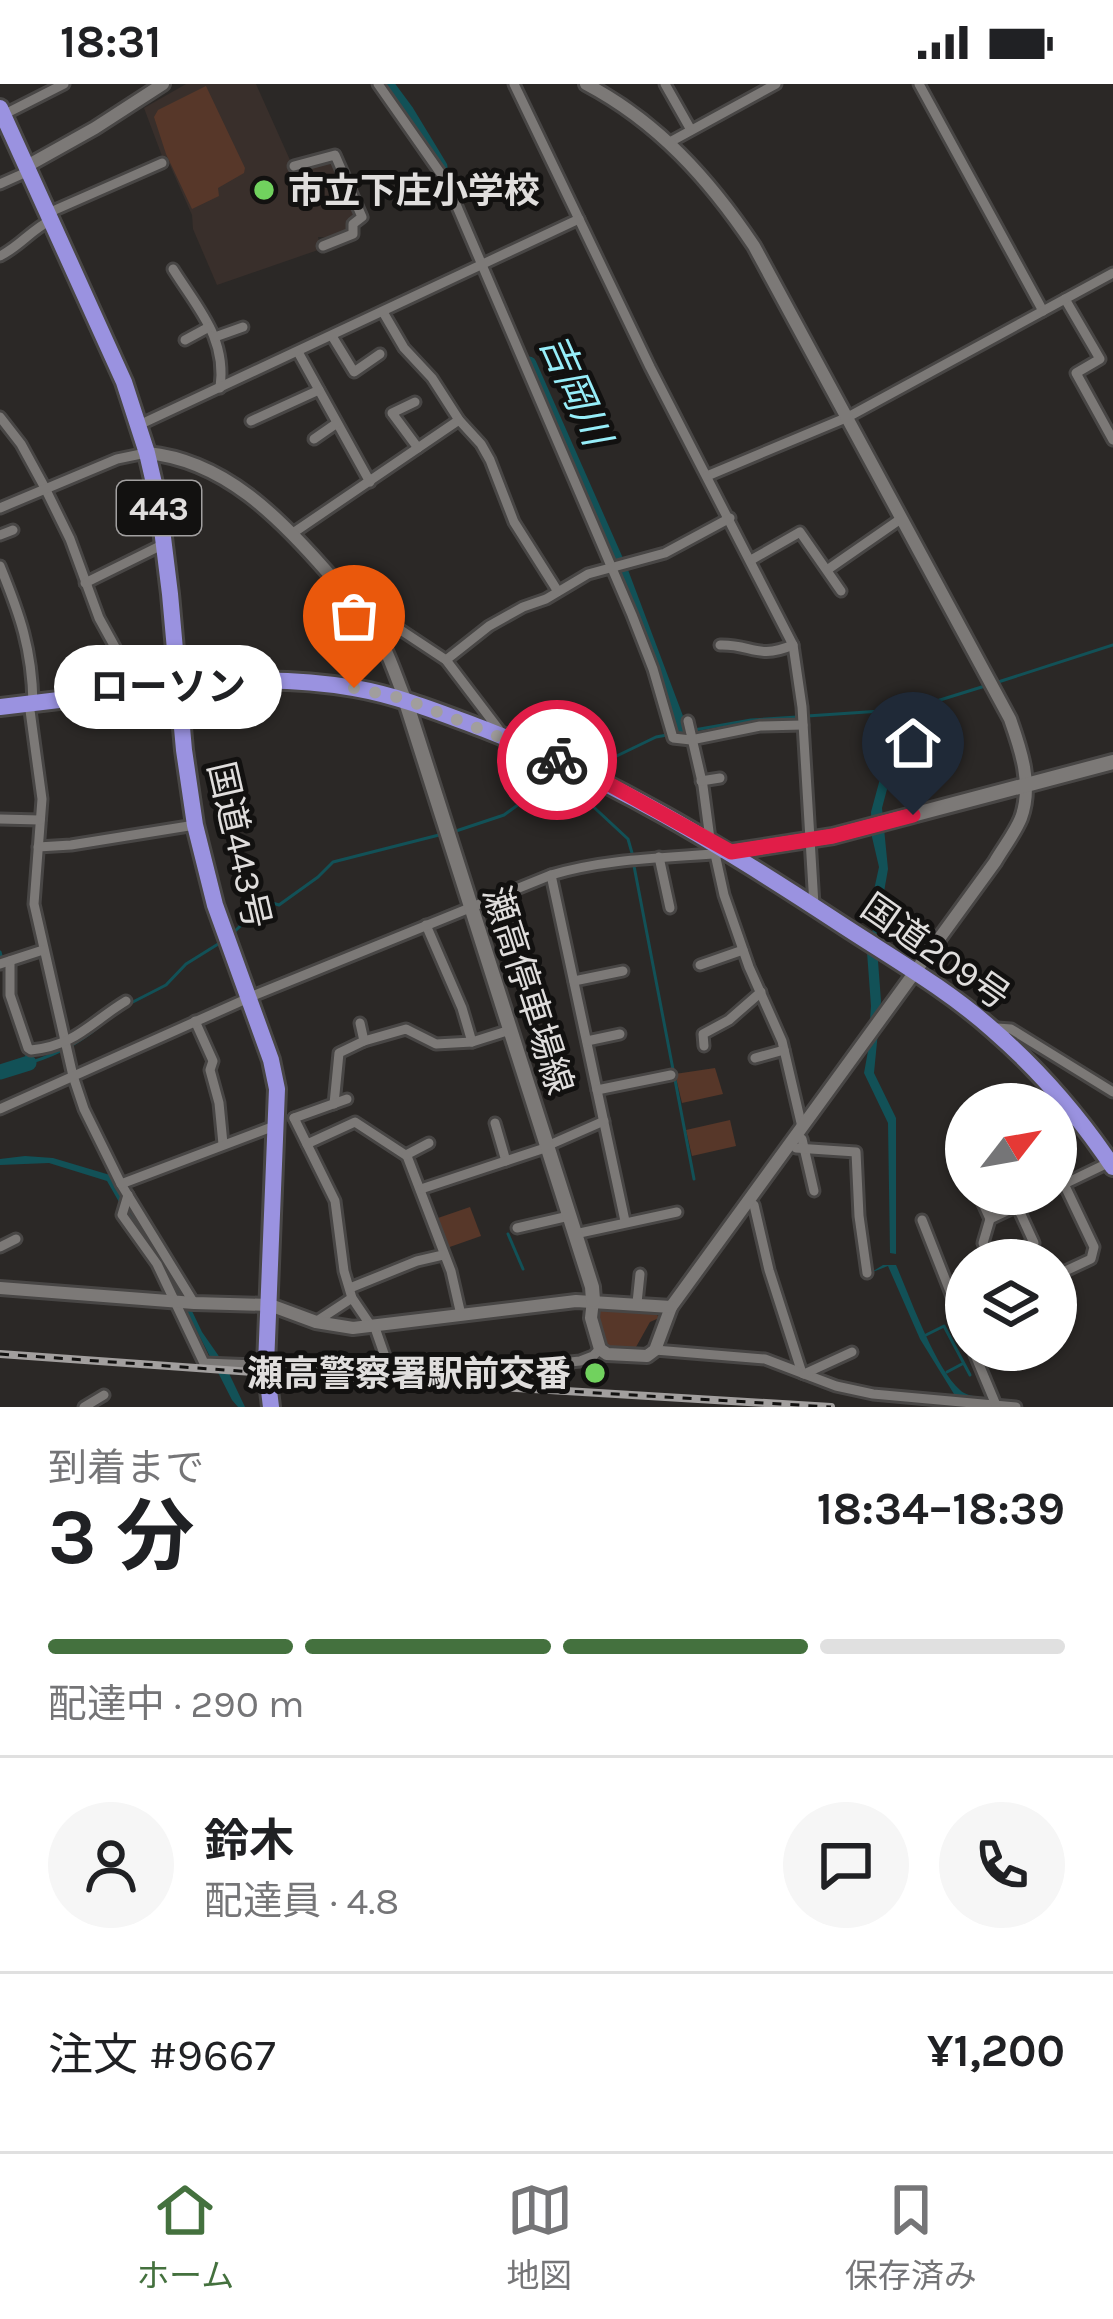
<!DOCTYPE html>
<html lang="ja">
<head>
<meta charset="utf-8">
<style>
  body { margin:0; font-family:Karla,"Noto Sans JP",sans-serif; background:#f6f6f6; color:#202124; height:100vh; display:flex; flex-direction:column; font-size:45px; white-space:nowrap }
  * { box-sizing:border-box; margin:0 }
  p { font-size:39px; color:#757577 }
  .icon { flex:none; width:66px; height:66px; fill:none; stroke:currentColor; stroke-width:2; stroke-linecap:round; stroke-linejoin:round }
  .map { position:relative; height:1323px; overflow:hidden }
  .side { display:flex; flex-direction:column; background:#fff; flex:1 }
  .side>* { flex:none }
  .needle { width:78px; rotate:59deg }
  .controls { position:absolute; left:945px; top:999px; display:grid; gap:24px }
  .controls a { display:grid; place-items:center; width:132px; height:132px; border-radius:50%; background:#fff; box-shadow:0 3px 9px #0004; font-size:60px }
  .pin { position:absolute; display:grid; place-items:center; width:102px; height:102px; color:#fff; margin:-123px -51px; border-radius:50% 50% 50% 0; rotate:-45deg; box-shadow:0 0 12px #0007 }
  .pin .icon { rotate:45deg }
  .courier { position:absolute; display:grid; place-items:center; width:120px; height:120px; margin:-60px; border:9px solid #e11d48; border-radius:50%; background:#fff; color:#222; box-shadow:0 3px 15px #0007 }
  .bubble { position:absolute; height:84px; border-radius:42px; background:#fff; box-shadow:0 3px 9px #0004; font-size:39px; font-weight:700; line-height:84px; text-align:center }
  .headline em { font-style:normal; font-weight:700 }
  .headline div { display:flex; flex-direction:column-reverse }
  .headline { display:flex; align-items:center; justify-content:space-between; height:204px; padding:0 48px }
  h1 { font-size:78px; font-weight:700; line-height:90px }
  .bar { display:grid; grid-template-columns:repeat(4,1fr); gap:18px 12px; align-content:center; height:144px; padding:0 48px }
  .bar i { height:15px; border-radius:9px; background:#e0e0e0 }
  .bar .on { background:#44713e }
  .bar p { grid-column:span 4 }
  .line { display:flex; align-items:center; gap:30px; padding:0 48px; border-top:3px solid #e0e0e0 }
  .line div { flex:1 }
  .round { display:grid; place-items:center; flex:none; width:126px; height:126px; border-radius:63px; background:#f6f6f6 }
  .status { display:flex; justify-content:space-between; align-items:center; height:84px; padding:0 60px; background:#fff; direction:ltr }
  .status svg { height:33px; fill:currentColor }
  .tabs { display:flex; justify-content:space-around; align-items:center; height:168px; border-top:3px solid #e0e0e0; background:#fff; font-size:33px; color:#757577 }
  .tabs a { display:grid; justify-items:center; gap:6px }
  .tabs .on { color:#44713e }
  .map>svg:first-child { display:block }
  .built { fill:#392f2b }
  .green { fill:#573729 }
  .water { fill:#125157 }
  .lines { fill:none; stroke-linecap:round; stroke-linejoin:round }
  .stream { stroke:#125157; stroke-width:3 }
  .river { stroke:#125157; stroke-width:15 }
  .minor-casing { stroke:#484645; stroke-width:15 }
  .tertiary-casing { stroke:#484645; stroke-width:18 }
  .secondary-casing { stroke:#484645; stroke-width:20 }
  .trunk-casing { stroke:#484645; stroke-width:22 }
  .minor { stroke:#7c7977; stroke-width:9 }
  .tertiary { stroke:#7c7977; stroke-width:12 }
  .secondary { stroke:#7c7977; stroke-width:14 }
  .trunk { stroke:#9a92e0; stroke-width:16 }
  .rail-casing { stroke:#a29f9e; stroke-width:8 }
  .rail { stroke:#121110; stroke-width:3; stroke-dasharray:9; stroke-linecap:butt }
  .done { stroke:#a19e9d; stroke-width:12; stroke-dasharray:0 21.6 }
  .route { stroke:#e11d48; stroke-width:15 }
  .poi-dot { fill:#71d25e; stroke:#121110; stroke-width:4.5 }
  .labels { text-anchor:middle; stroke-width:10; stroke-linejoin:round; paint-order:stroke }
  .shield { fill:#121110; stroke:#a2a0a0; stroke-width:3 }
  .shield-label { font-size:33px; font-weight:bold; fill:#e0dedd }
  .poi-label { font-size:36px; font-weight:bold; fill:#e0dedd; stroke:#121110; text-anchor:start }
  .street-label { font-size:36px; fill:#e0dedd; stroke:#121110 }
  .water-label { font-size:39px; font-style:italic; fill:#97eef9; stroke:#121110 }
</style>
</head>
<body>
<div class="status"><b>18:31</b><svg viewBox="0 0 49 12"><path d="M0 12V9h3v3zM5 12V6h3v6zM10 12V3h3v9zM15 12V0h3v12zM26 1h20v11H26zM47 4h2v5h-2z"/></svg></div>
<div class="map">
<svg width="1113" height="1323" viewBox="0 0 1113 1323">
  <rect width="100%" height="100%" fill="#2b2826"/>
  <path class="built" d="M186,0H256L294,85L335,76L358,131L349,148L334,154L318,153L321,165L217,201L193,145L192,131L169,79L162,72L144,24Z"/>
  <g class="green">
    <path d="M206,2L245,84L244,89L218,104L219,112L192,125L166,70L154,33L158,26Z"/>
    <path d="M715,984L723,1010L682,1019L675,990Z"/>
    <path d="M730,1036L736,1062L692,1072L686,1046Z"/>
    <path d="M470,1123L481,1152L444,1165L435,1135Z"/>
    <path d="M604,1225L656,1229L659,1234L650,1238L636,1263H610C600,1255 594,1237 600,1226Z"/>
  </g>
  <g class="water">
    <path d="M894,632L899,635L894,679L882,724L888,785L884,808L883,857L878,877L881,917L874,989L896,1034V1170L890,1169L888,1039L864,989L868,967L871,922L867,868L877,830L874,806L879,783L872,753L871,728L884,680L890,640Z"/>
    <path d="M25,1072L53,1074L110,1091L182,1206L202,1248L225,1281L245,1323H238L232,1316L174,1202L169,1201L171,1199L148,1157L127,1132L107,1097L49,1079L0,1081V1075Z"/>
    <path d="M883,1181H896C910,1213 935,1284 960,1306C964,1310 972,1312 978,1313L979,1323H962L920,1255L888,1182L870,1189Z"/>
  </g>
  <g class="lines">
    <g class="stream">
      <path d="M995,599L1113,561"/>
      <path d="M807,632L911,625L985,602"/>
      <path d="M694,646L751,636L797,633"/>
      <path d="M600,680L656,653L667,651"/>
      <path d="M571,702L628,755L632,769"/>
      <path d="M453,748L504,731L537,707L563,698"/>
      <path d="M634,782L694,1095"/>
      <path d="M231,851L266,817L279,821L318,793L333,778L439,751"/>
      <path d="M0,868L6,890"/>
      <path d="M127,921L166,901L186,880L223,857"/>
      <path d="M26,969L29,979C61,969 85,956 110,933"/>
      <path d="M508,1150L523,1185"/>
      <path d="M926,1251L944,1242L970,1291"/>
      <path d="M947,1288L962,1280"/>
    </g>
    <g class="river">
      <path d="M386,0L406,27L440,83"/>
      <path d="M529,280L620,486L681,648"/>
      <path d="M0,988L29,979"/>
    </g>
    <defs>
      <g id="minor">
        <path d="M378,0L446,97L632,531L653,585L673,654L691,656L760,642L803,641"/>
        <path d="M514,0L650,283L793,561L802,623L814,821"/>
        <path d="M665,0L691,46"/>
        <path d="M919,0L1043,227"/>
        <path d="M3,31L64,0"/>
        <path d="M670,58L776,0"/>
        <path d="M294,82L335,71L362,133L353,140V150L323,162"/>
        <path d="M0,100L29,87"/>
        <path d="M48,129L162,79"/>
        <path d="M0,172C20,162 31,146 51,136"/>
        <path d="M173,185C198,225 227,254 220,304"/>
        <path d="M1065,215L1100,275L1076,289L1113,356"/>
        <path d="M383,228L404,264L432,294L459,336L481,360L490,376L514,438L557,506"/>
        <path d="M332,252L354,288L380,270"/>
        <path d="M215,253L243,243"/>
        <path d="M185,256L209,243"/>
        <path d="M298,268L370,398"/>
        <path d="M415,318L392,329L418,364"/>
        <path d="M0,333L21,360L45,404L70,455L99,534L138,605"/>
        <path d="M251,337L319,306"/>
        <path d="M139,341L579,135"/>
        <path d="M314,355L337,339"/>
        <path d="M707,392L848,333L1113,189"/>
        <path d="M0,424L117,375L146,369"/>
        <path d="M293,449L459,336"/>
        <path d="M0,451L13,446"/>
        <path d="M751,476L800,448L841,507"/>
        <path d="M0,482C20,531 32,565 33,619"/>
        <path d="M827,486L902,434"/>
        <path d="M85,499L164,460"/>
        <path d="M362,527L375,529L446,576L503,651"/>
        <path d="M720,561C752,560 757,576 793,561"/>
        <path d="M446,576L489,542L523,523L546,515L588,490L665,469L730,434"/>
        <path d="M29,619L42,715L34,820L73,992L84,1025L121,1100L194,1219"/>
        <path d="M688,637L703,702L710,755"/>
        <path d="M701,697L720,694"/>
        <path d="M0,735L40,736"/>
        <path d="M38,763L71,761L195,741"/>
        <path d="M715,770L724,811L749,883L782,957L802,1043"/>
        <path d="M659,773L670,824"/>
        <path d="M551,791L625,1137"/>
        <path d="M426,841L462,924L472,958"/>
        <path d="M10,877V911L28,964L31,966C75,962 91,938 126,917"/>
        <path d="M0,880L43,866"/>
        <path d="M700,881L743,866"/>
        <path d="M574,897L623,887"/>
        <path d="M195,937L213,977L210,986L219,1019L223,1060"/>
        <path d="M997,944L1011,945L1113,1008"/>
        <path d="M364,957L406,945L436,960L472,958L510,946"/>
        <path d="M587,957L620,950"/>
        <path d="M704,962L703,950L729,936L761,908"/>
        <path d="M755,974L784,966"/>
        <path d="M597,1006L671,991"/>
        <path d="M334,1020L339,969L364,957L360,939"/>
        <path d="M0,1025L255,911L551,791C608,774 667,774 726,769"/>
        <path d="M294,1034L335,1117L344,1187L352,1214L371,1242"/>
        <path d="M294,1034L347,1015"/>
        <path d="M495,1039L506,1077"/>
        <path d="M802,1055L814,1107"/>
        <path d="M307,1060L355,1038L407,1072L451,1187L461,1231"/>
        <path d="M547,1062L604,1037"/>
        <path d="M796,1064L856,1068L859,1132L867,1189"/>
        <path d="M406,1071L429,1059"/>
        <path d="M121,1100L277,1041"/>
        <path d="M1056,1104L1110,1078"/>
        <path d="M421,1105L548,1063"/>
        <path d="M128,1111L122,1131L157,1180L204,1279L400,1287H481L580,1277L593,1272L600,1265"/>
        <path d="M980,1113L990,1135L1043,1110"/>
        <path d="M754,1121L769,1186L802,1289"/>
        <path d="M990,1135L983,1159L990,1176"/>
        <path d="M922,1136L966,1248"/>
        <path d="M517,1144L569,1132"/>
        <path d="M575,1150L677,1128"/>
        <path d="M0,1163L16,1155"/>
        <path d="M995,1176L1034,1159L1017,1122"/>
        <path d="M1058,1201L1061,1189L1091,1175L1094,1163L1064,1100"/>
        <path d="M350,1204L417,1177L443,1171"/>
        <path d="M637,1219L640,1190"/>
        <path d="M317,1237L352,1214"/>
        <path d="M374,1241L390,1287"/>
        <path d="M655,1266L765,1275L836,1302L873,1310L1016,1323"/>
        <path d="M973,1266L996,1321"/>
        <path d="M804,1290L852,1268"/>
        <path d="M84,1323L104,1311"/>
      </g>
      <g id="tertiary">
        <path d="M586,0C658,38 709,95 754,162L1010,635C1021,666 1033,701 1021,734C1015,749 1003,764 995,778L671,1223L655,1266L647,1272L607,1270L600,1265L591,1234L593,1216"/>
        <path d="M27,82L95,44L163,0"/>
        <path d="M147,369C224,376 280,434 328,489C349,512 370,535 384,563C392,579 398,598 405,615"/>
        <path d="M0,1204L194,1219L270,1221L316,1238L353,1244L576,1217L671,1223"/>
      </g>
      <g id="secondary">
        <path d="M405,615L592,1203L593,1216"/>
        <path d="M731,768L833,752L1113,678"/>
      </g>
      <g id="trunk">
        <path d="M0,24L124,298L147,369L159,421L170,510L184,666L195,741L215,821L271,976L277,1005L266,1281L271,1323"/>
        <path d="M0,623C39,618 79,614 118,609C201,599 269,589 354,604C400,612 441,629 484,645C614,696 720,761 836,837C889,872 946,904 993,946C1040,987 1079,1032 1113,1083"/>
      </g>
    </defs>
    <use href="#minor" class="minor-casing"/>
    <use href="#tertiary" class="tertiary-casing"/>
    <use href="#secondary" class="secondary-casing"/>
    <use href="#trunk" class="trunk-casing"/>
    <use href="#minor" class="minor"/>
    <use href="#tertiary" class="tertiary"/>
    <use href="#secondary" class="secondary"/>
    <use href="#trunk" class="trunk"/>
    <defs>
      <path id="rail" d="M0,1270L267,1289L831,1323"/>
    </defs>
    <use href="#rail" class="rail-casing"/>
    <use href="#rail" class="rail"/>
  </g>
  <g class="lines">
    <path class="done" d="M354,604L405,615L557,676"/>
    <path class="route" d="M557,676L600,695L731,768L833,752L913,731"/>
  </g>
  <g class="poi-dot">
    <circle cx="264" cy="106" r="12"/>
    <circle cx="595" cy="1289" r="12"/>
  </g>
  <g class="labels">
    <rect class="shield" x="117" y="397" width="84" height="54" rx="9"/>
    <g class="shield-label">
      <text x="159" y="436">443</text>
    </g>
    <g class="poi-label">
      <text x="288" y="119">市立下庄小学校</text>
      <text x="571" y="1302" text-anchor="end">瀬高警察署駅前交番</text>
    </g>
    <g class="street-label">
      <text transform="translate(240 761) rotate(77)" y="13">国道443号</text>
      <text transform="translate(936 867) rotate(35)" y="13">国道209号</text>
      <text transform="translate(529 906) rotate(72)" y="13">瀬高停車場線</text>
    </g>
    <g class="water-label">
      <text transform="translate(576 305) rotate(66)" y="14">吉岡川</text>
    </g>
  </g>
</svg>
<div class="controls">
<a><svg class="needle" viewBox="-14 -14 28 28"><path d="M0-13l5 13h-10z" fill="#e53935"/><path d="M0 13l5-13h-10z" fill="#757577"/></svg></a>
<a><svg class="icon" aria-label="layers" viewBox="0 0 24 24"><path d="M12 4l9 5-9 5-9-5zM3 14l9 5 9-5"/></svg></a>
</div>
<div class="pin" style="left:354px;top:604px;background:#ea580c"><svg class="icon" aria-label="bag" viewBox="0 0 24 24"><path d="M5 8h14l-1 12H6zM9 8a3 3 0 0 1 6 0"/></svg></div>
<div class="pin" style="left:913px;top:731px;background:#1f2937"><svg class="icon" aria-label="home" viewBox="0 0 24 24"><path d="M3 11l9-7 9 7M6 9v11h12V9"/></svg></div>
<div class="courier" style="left:557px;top:676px"><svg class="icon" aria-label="bike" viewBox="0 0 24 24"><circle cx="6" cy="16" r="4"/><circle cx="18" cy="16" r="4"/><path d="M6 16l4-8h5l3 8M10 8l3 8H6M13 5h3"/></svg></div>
<div class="bubble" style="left:54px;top:561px;width:228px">ローソン</div>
</div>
<section class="side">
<div class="headline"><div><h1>3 分</h1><p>到着まで</p></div><em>18:34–18:39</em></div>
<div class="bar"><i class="on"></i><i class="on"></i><i class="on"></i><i></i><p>配達中 · 290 m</p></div>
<div class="line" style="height:216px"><a class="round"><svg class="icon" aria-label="person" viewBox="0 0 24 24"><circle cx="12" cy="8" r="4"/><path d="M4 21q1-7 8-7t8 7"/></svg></a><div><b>鈴木</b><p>配達員 · 4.8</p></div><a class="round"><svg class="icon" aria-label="chat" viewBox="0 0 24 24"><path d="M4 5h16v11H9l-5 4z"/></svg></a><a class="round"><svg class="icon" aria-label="phone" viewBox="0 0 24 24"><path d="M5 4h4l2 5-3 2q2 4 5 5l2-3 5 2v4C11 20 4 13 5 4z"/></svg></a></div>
<div class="line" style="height:156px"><div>注文 #9667</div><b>¥1,200</b></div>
</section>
<nav class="tabs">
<a class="on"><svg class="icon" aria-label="home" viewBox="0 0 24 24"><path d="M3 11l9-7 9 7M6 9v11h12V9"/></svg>ホーム</a>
<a><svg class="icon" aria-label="map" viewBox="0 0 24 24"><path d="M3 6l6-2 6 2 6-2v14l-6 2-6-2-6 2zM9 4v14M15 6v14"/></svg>地図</a>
<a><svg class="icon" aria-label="saved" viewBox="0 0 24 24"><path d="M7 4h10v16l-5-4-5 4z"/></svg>保存済み</a>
</nav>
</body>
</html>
